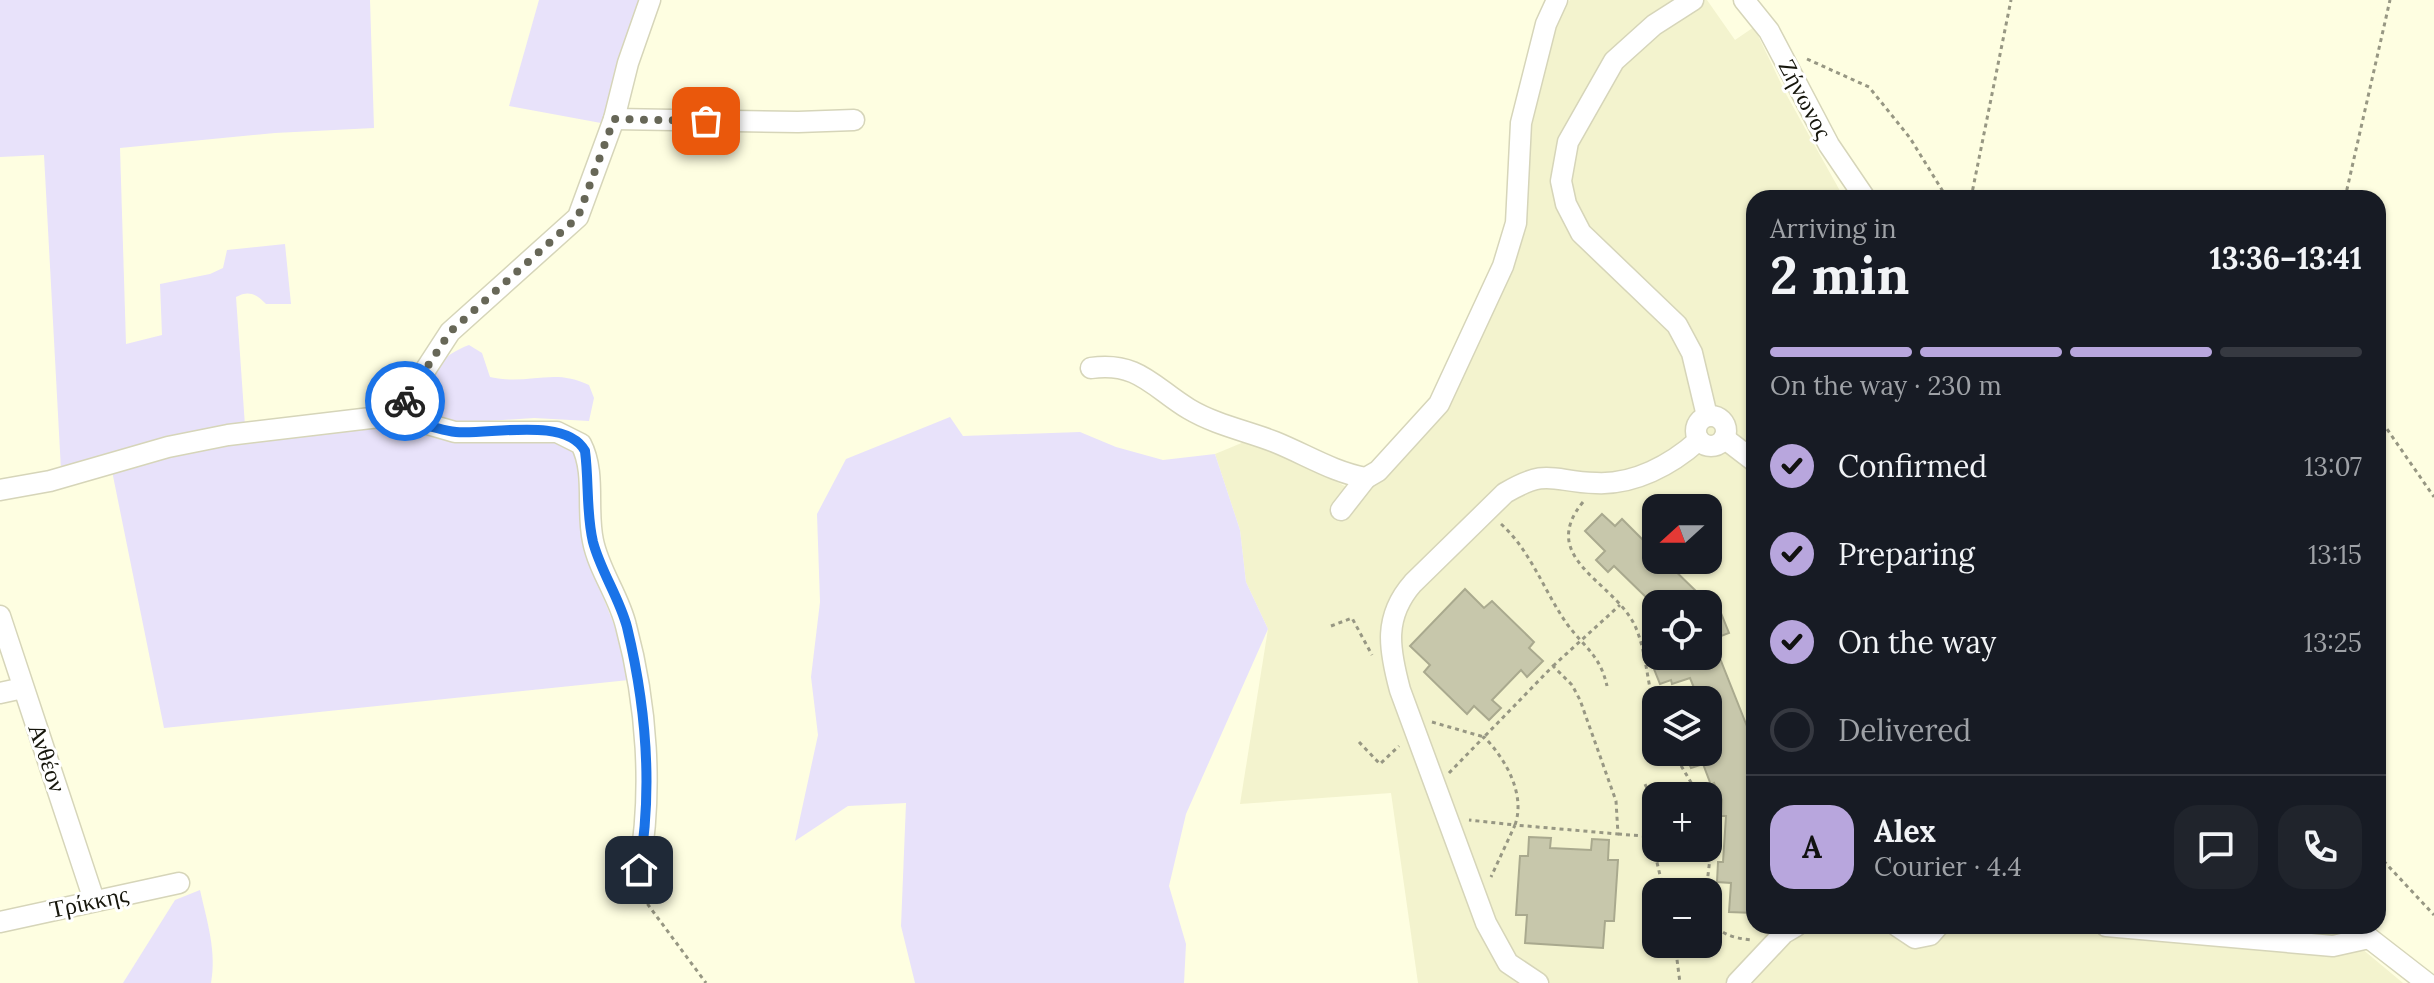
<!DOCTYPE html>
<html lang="en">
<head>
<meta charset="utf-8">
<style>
  body { margin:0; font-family:Lora,serif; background:#20242c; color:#f1f3f6; height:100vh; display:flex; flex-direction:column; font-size:30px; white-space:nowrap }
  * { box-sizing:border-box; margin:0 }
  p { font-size:26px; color:#9ea1a6 }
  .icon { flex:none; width:44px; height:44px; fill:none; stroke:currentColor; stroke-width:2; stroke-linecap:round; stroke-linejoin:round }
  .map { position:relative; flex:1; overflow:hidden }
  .sheet { position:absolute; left:1746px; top:190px; width:640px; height:744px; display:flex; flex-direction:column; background:#171b24; border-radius:24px; box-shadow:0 2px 6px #0004 }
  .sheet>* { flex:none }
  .needle { width:52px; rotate:249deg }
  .tools { position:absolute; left:1642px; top:494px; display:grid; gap:16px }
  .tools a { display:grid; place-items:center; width:80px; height:80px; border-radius:16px; background:#171b24; box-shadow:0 2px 6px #0004; font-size:40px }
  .pin { position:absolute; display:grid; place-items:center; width:68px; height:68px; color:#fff; margin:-34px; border-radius:16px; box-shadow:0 4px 12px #0006 }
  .courier { position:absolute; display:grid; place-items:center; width:80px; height:80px; margin:-40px; border:6px solid #1a73e8; border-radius:50%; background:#fff; color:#222; box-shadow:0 2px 10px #0007 }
  .head em { font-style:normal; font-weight:700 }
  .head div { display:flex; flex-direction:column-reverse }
  .head { display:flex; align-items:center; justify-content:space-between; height:136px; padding:0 24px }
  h1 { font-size:52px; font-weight:700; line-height:60px }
  .bar { display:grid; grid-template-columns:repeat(4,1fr); gap:12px 8px; align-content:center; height:96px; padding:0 24px }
  .bar i { height:10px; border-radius:6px; background:#363941 }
  .bar .on { background:#b8a6dd }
  .bar p { grid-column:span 4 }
  .line { display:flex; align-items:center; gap:20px; padding:0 24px; border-top:2px solid #363941 }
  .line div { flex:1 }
  .round { display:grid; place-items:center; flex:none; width:84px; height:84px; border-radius:24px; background:#20242c }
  ol { padding:0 24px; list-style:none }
  li { display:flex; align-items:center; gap:24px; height:88px }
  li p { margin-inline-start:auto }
  li .icon { padding:8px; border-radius:50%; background:#b8a6dd; color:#111; stroke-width:4 }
  li:last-child { color:#9ea1a6 }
  li i { width:44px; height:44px; border:4px solid #363941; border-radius:50% }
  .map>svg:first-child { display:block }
  .built { fill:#f3f3ce; fill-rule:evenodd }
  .green { fill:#e8e2fa }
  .building { fill:#c7c7ab; stroke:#a9a98e; stroke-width:2 }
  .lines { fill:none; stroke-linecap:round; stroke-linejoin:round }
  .minor-casing { stroke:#d6d5b9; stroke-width:23 }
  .path { stroke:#979783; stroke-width:3; stroke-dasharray:4 4; stroke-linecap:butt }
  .minor { stroke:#fff; stroke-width:20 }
  .done { stroke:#676757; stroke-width:8; stroke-dasharray:0 14.4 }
  .route { stroke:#1a73e8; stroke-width:10 }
  .labels { text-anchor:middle; stroke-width:6; stroke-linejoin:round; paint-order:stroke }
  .street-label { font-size:24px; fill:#16160c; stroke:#fff }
</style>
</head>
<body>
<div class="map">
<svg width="2434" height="983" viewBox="0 0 2434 983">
  <rect width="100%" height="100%" fill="#fefee1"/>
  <path class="built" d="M1570,0H1707L1735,40L1754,27L1786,94L1844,198H1754V926H2345L2361,948L2403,983H1418L1391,793L1240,804L1268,629L1246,582L1240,530L1215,454L1244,442L1256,445L1281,453L1364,496L1444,407L1515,254L1528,130L1559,11ZM1656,508H1708V560H1656ZM1656,604H1708V656H1656ZM1656,700H1708V752H1656ZM1656,796H1708V848H1656ZM1656,892H1708V944H1656Z"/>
  <g class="green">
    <path d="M0,0H370L374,128L275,133L120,148L126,344L162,335L160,284L210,274L223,268L227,250L285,244L291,304H266C256,294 249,290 236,297L245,426C180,435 124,449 61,470L44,155L0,157Z"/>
    <path d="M539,0H641L601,123L509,106Z"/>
    <path d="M469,345L482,353L490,377C528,386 553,367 589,385L594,398L589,421L534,418L458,423L435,419L424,411L418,400C424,374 444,354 469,345Z"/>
    <path d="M950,417L963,436L1080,432L1116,447L1163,460L1215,454L1240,530L1246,582L1268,629L1186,814L1169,886L1186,944L1184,983H915L901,926L906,803L848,806L795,841L818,735L811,677L820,602L817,514L846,459Z"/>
    <path d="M395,423L553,438L576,450L580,463L587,556L624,650L629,680L164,728L112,471L222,444Z"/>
    <path d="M200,890C207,921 217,952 211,983H123L175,900Z"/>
  </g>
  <g class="building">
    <path d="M1602,514L1615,526L1622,519L1656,553V560H1664L1697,592L1686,604H1653L1614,566L1608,572L1596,560L1605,551L1585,531Z"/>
    <path d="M1465,589L1484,608L1492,601L1534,642L1529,648L1543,661L1527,677L1521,670L1492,700L1501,708L1489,720L1474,706L1467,714L1424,672L1430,665L1410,646Z"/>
    <path d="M1721,613L1729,633L1708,641V618Z"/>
    <path d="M1661,656H1719L1754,744V913L1729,912L1731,883L1717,882L1718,862H1723L1726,816H1721L1722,800L1714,783L1711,785L1703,764L1691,768L1684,752H1708V700H1699L1690,678L1672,684L1671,680L1660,684L1652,664L1663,660Z"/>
    <path d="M1529,837L1551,838L1550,848L1591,850L1592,839L1609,840L1608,860H1618L1614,921H1605L1603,948L1525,943L1527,915H1516L1520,856H1528Z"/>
  </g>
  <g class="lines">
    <defs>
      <g id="minor">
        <path d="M1693,0L1654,25L1614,61L1568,142L1561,181L1566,204L1581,233L1677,325L1692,353L1707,416"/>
        <path d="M1744,0L1769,31L1829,145L1865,198"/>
        <path d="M614,119L798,122L854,120"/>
        <path d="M1091,368C1138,361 1154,388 1189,409C1216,425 1247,431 1275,442C1307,455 1333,472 1366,478L1378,471L1439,404L1503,266L1516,223L1521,123L1546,24L1557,0"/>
        <path d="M396,415L455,432H557L581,444C596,473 586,509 593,541C599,571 619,596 626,626C647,704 653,791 639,870"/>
        <circle cx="1711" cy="431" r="15"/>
        <path d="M1724,438L1754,461"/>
        <path d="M0,490L50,481L168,447L228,435L396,415L450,332L578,217L614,119L628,63L650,0"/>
        <path d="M1341,510L1366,478"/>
        <path d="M0,616L94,900"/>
        <path d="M0,693L23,688"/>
        <path d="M0,922L179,883"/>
        <path d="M1897,926L1915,938L1930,935L1938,926"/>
        <path d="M2106,926L2333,946L2369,938"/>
        <path d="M2359,926L2369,938L2427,983"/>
        <path d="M1538,983L1508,963L1486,923L1400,690C1389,649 1383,617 1413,583L1505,493C1549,467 1552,482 1596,483C1634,485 1671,465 1699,440"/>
        <path d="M1737,983L1784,933L1796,926"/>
      </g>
    </defs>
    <use href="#minor" class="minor-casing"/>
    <g class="path">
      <path d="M1807,59L1869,87L1910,138L1947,198"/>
      <path d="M1971,198L2011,0"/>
      <path d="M2345,198L2390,0"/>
      <path d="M2378,416L2434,497"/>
      <path d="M1583,502C1538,557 1610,580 1633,622C1647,648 1646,683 1656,711"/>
      <path d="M1501,524C1531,551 1544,591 1567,624C1585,648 1600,655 1607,686"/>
      <path d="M1331,626L1352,618L1372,655"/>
      <path d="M1553,666L1620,605"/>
      <path d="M1432,722L1484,737L1553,666L1572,685L1580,700L1616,801L1618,834L1515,825L1491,877"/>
      <path d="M1359,742L1380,764L1399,746"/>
      <path d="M1673,752L1699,796"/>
      <path d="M1449,773L1484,737C1505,758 1526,794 1515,825L1469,820"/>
      <path d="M1645,784L1656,808"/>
      <path d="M1618,834L1656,837"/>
      <path d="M1656,839L1654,850L1664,892"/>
      <path d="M2378,855L2434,915"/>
      <path d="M642,889L646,902L706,983"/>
      <path d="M1706,892L1713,833L1708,812"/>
      <path d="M1708,914C1716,934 1733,938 1752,940"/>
      <path d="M1675,944L1680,983"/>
    </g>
    <use href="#minor" class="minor"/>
  </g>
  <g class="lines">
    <path class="done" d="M405,401L450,332L578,217L614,119L706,121"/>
    <path class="route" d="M405,401L396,415C415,421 436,430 456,432C490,435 566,416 585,451C589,481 586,513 593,542C601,572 619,597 627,627C646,706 653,790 639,870"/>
  </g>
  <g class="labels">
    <g class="street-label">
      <text transform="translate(1805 99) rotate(62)" y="8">Ζήνωνος</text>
      <text transform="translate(47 758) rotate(71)" y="8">Ανθέον</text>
      <text transform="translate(89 902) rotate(-12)" y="8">Τρίκκης</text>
    </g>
  </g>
</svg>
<div class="tools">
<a><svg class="needle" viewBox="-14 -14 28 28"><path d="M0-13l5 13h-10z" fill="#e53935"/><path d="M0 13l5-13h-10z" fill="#9ea1a6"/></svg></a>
<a><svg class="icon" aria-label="locate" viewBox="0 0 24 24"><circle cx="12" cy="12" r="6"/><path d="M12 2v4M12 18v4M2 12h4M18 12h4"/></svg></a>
<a><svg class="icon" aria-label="layers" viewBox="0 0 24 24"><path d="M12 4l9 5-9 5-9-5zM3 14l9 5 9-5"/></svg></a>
<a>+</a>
<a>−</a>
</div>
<div class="pin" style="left:706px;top:121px;background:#ea580c"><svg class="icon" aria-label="bag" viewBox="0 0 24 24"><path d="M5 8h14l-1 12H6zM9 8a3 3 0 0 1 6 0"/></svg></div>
<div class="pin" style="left:639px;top:870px;background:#1f2937"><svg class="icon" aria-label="home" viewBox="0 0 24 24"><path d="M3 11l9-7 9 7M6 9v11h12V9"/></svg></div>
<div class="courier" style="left:405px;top:401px"><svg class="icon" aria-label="bike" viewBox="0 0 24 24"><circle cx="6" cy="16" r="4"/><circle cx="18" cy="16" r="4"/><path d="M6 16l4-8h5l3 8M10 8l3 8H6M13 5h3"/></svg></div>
<section class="sheet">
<div class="head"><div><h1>2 min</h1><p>Arriving in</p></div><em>13:36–13:41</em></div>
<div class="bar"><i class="on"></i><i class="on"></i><i class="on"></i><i></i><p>On the way · 230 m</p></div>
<ol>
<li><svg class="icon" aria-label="check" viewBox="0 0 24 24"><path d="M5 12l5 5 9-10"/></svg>Confirmed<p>13:07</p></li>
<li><svg class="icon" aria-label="check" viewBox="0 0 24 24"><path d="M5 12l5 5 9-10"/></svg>Preparing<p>13:15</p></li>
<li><svg class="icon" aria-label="check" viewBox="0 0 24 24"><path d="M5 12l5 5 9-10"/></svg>On the way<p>13:25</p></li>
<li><i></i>Delivered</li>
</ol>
<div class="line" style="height:144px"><b class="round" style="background:#b8a6dd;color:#111">A</b><div><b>Alex</b><p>Courier · 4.4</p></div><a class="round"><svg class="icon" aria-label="chat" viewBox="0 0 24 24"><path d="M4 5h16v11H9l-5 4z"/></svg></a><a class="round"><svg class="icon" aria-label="phone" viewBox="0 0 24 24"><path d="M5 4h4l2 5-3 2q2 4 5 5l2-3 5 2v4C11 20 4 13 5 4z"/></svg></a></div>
</section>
</div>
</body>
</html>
